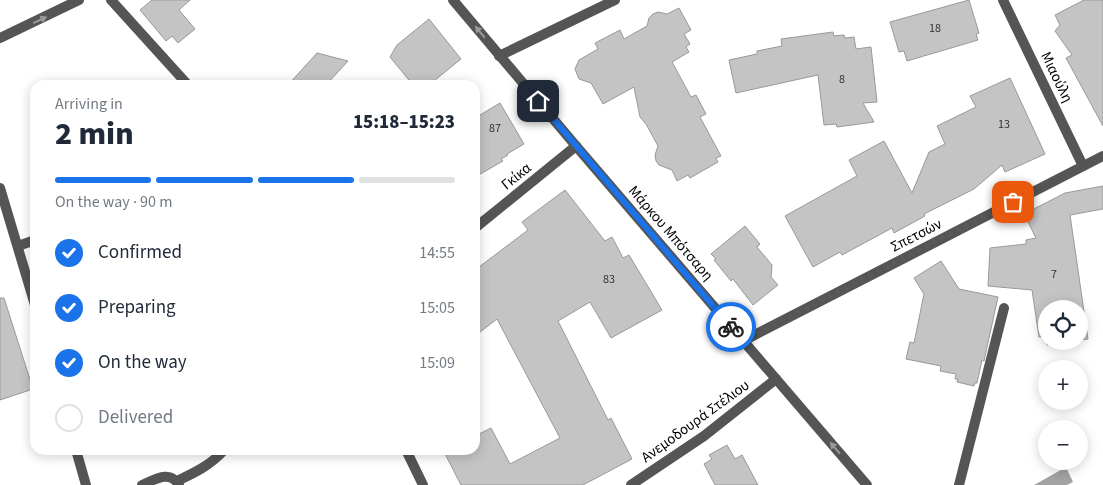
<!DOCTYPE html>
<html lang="en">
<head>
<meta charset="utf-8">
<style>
  body { margin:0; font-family:"Source Sans 3",sans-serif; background:#f6f6f7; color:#1f2937; height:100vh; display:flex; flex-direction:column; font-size:19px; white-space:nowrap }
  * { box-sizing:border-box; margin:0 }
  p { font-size:16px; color:#747a83 }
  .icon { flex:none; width:28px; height:28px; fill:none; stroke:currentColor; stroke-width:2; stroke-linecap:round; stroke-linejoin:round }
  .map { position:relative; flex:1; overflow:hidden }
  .details { position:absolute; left:30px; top:80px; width:450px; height:375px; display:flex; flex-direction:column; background:#fff; border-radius:15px; box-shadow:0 2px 12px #0003 }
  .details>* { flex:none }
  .tools { position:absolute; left:1038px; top:300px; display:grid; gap:10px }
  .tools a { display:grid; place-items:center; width:50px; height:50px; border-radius:50%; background:#fff; box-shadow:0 2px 12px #0003; font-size:25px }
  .pin { position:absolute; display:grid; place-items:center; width:42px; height:42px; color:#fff; margin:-21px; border-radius:10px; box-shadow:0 2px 8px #0006 }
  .courier { position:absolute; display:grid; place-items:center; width:50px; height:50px; margin:-25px; border:4px solid #1a73e8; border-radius:50%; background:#fff; color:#222; box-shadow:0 1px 6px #0007 }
  .overview em { font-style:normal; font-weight:800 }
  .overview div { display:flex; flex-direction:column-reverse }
  .overview { display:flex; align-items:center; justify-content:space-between; height:85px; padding:0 25px }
  h1 { font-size:32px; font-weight:800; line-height:38px }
  .bar { display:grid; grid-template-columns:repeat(4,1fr); gap:8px 5px; align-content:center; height:60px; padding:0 25px }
  .bar i { height:6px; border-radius:4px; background:#e0e1e3 }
  .bar .on { background:#1a73e8 }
  .bar p { grid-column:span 4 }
  ol { padding:0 25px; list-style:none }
  li { display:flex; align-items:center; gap:15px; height:55px }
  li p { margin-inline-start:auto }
  li .icon { padding:5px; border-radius:50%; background:#1a73e8; color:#fff; stroke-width:4 }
  li:last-child { color:#747a83 }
  li i { width:28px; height:28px; border:2px solid #e0e1e3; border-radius:50% }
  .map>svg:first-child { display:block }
  .water { fill:#a3a3a3 }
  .building { fill:#c4c4c4; stroke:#999 }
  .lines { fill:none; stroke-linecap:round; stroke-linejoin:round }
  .lane { stroke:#555; stroke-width:10 }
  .street { stroke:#555; stroke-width:10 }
  .oneway { fill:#999 }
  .done { stroke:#595959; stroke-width:5; stroke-dasharray:0 9 }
  .route { stroke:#1a73e8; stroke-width:6 }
  .labels { text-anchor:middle; stroke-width:4; stroke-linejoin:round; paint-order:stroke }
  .number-label { font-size:12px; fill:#313131 }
  .street-label { font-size:15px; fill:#000; stroke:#fff }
</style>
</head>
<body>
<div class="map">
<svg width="1103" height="485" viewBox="0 0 1103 485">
  <rect width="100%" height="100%" fill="#fff"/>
  <path class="water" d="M1066,467L1073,482L1067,485H1034Z"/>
  <g class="building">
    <path d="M152,0H190L179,10L195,29L178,43L172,36L166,41L140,10Z"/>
    <path d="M969,0L979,33L976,34L978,40L907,61L904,51L899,52L890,22Z"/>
    <path d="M1084,0H1103V126L1066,58L1072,55L1055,31L1060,25L1055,15Z"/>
    <path d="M679,8L691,30L684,34L690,44L686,47L689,52L672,62L691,97L696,95L706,114L700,117L721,156L716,158L718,162L690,178L688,175L677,181L672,170L659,165L656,161L655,155L658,146L646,124L640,117L634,87L603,104L591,83L579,79L575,69L579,60L598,49L595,43L620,30L624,39L647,26L649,18L653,14L658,12L667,14Z"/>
    <path d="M429,19L461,59L429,85H413L390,57L397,45Z"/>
    <path d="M833,32L834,36L844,35L845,38L854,37L856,49L871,47L877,102L863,103L874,122L837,127L836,124L824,125L818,75L736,93L729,60L757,54V51L782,46L781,39Z"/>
    <path d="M317,53L348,61L326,85H288Z"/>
    <path d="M1010,78L1045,154L1005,172L1002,165L974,189L924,214L925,216L894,233L892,228L842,255L840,252L813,267L785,216L857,176L849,160L884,141L912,193L929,152L945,144L937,126L976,107L970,96Z"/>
    <path d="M500,103L524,144L507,154L508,155L501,159L503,161L475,177V118Z"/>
    <path d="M1103,186V209L1070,215L1088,339L1079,340V309H1046V339V336L1039,337L1032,290L988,286L990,248L1026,244V240L1036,238L1024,214L1065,193Z"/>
    <path d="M565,190L605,241L612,237L623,258L629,255L662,310L611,338L590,302L558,321L608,420L611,418L632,459L583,485H461L443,450H475V436L491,428L510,464L560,438L497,319L475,336V270L528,230L522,222Z"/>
    <path d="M745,226L760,244L757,247L772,265L771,277L778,285L753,305L733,279L731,281L714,260L716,259L711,254Z"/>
    <path d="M941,261L959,289L998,297L984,361L982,360L977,383H975L974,386L957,382L958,379H955L956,374L940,371L941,366L906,359L910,342L914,343L924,294L914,278Z"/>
    <path d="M0,298H4L33,389L0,400Z"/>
    <path d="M1047,341H1073L1047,345Z"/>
    <path d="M727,445L735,459L742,455L758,485H715L704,464L712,459L709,455Z"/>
  </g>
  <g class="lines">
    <path class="lane" d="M959,485L1004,308"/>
    <g class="street">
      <path d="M111,0L188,85"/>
      <path d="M453,0L576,146L867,485"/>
      <path d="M1003,0L1083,166"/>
      <path d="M0,38L79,0"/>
      <path d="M499,56L615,0"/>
      <path d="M0,188L35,305"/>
      <path d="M475,228L576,146"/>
      <path d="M18,246L35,240"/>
      <path d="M743,341L1103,156"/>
      <path d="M76,450L86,485"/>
      <path d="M406,450L423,485"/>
      <path d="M177,481C194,473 211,465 224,450"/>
      <path d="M142,485C154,480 170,469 179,485"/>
      <path d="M631,485L704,436L776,379"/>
    </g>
  </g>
  <defs><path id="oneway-solid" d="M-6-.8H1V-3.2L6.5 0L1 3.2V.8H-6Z" transform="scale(1.25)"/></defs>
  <g class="oneway">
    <use href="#oneway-solid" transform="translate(40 20) rotate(-25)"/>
    <use href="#oneway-solid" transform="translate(480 32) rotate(-130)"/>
    <use href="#oneway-solid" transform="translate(835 448) rotate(-131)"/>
  </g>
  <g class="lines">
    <path class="done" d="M731,327L743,341L1013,202"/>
    <path class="route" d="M538,101L731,327"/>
  </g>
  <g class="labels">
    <g class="number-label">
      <text x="935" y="32">18</text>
      <text x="842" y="83">8</text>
      <text x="1004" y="128">13</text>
      <text x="495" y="132">87</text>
      <text x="1054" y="278">7</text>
      <text x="609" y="283">83</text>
    </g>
    <g class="street-label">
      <text transform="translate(1057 77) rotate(64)" y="5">Μιαούλη</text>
      <text transform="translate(516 176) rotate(-39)" y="5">Γκίκα</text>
      <text transform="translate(671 233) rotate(49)" y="5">Μάρκου Μπότσαρη</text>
      <text transform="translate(916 235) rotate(-27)" y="5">Σπετσών</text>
      <text transform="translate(695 421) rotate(-36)" y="5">Ανεμοδουρά Στέλιου</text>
    </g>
  </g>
</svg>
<div class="tools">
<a><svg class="icon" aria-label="locate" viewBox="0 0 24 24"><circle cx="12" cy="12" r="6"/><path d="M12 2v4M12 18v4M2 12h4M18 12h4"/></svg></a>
<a>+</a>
<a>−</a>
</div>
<div class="pin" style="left:1013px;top:202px;background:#ea580c"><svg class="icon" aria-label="bag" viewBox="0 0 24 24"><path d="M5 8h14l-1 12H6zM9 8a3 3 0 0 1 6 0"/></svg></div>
<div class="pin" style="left:538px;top:101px;background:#1f2937"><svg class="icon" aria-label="home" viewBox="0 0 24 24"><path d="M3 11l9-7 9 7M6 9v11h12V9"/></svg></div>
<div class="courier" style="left:731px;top:327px"><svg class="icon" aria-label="bike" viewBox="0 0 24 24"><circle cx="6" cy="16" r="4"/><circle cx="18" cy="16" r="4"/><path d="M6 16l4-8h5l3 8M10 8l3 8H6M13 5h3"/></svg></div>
<section class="details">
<div class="overview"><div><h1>2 min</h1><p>Arriving in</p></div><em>15:18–15:23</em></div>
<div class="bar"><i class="on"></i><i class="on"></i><i class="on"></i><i></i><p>On the way · 90 m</p></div>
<ol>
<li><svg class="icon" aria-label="check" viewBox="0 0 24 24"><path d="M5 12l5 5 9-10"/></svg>Confirmed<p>14:55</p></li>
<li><svg class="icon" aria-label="check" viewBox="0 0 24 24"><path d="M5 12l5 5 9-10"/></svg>Preparing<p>15:05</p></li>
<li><svg class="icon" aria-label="check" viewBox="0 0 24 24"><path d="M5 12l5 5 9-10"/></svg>On the way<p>15:09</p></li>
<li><i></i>Delivered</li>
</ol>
</section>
</div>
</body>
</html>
